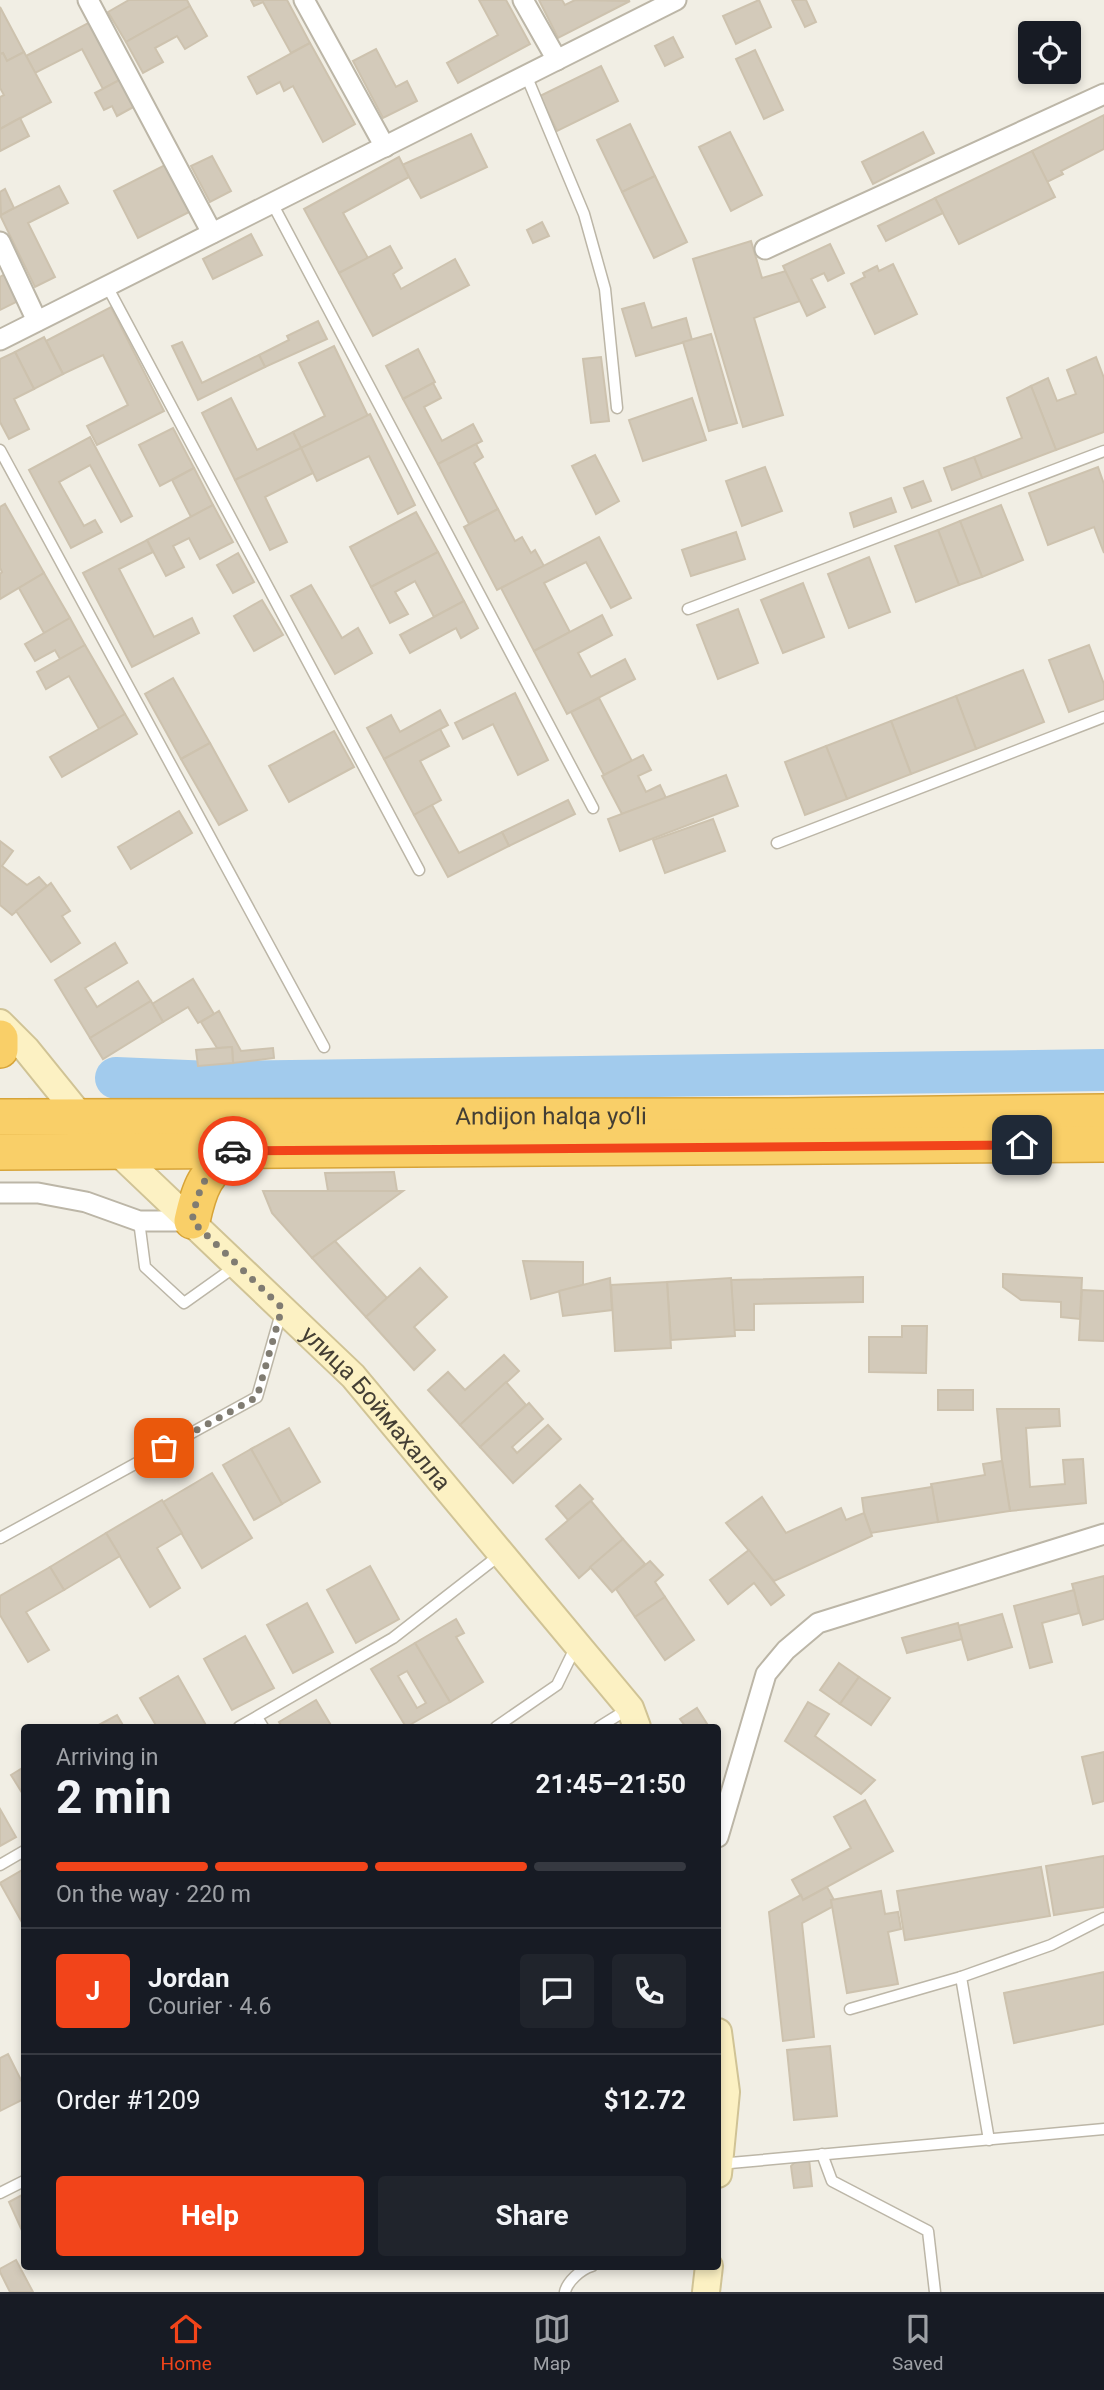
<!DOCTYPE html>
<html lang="en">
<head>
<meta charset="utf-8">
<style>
  body { margin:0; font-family:Roboto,sans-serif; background:#20242c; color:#f1f3f6; height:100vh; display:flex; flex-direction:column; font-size:26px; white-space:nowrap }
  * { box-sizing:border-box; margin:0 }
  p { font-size:23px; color:#9ea1a6 }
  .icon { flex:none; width:38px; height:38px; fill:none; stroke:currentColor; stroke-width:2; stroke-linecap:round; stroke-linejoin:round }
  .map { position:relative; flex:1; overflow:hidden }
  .drawer { position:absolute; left:21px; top:1724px; width:700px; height:546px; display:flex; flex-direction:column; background:#171b24; border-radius:7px; box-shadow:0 4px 10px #0003 }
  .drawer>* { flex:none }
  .controls { position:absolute; left:1018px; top:21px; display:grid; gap:14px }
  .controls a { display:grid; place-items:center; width:63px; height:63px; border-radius:7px; background:#171b24; box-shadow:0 4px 10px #0003; font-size:35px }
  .pin { position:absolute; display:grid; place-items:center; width:60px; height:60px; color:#fff; margin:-30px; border-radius:14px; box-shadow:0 4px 10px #0006 }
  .courier { position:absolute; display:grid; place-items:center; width:70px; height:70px; margin:-35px; border:5px solid #f2441a; border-radius:50%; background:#fff; color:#222; box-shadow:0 2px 9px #0007 }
  .headline em { font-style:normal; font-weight:700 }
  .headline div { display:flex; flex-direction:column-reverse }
  .headline { display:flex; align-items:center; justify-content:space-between; height:119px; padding:0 35px }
  h1 { font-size:46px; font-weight:700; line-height:52px }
  .bar { display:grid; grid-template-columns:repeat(4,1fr); gap:10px 7px; align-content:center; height:84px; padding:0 35px }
  .bar i { height:9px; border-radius:5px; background:#363941 }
  .bar .active { background:#f2441a }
  .bar p { grid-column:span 4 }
  .line { display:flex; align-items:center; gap:18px; padding:0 35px; border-top:2px solid #363941 }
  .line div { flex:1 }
  .round { display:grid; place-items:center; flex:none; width:74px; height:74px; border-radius:7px; background:#20242c }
  .cta { display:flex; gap:14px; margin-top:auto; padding:14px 35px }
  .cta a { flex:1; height:80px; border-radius:7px; background:#f2441a; color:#fff; font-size:28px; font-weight:700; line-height:80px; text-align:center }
  .cta a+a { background:#20242c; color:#f1f3f6 }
  .dock { display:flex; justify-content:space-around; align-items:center; height:98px; border-top:2px solid #363941; background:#171b24; font-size:19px; color:#9ea1a6 }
  .dock a { display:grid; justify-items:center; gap:4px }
  .dock .active { color:#f2441a }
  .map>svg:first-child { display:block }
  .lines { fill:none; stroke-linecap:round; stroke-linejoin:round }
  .river { stroke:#a2cbed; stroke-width:42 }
  .building { fill:#d3caba; stroke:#cdc2ae; stroke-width:2; fill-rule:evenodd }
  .lane-casing { stroke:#bcb6a7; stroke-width:13 }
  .street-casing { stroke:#bcb6a7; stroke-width:23 }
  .secondary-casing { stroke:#d0c395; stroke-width:30 }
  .highway-casing { stroke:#d7a438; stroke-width:38 }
  .lane { stroke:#fff; stroke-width:10 }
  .street { stroke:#fff; stroke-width:19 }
  .secondary { stroke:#fcf1c3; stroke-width:26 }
  .highway { stroke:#f9cf68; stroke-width:35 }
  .done { stroke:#807c72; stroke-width:7; stroke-dasharray:0 12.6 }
  .route { stroke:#f2441a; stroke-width:9 }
  .labels { text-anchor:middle; stroke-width:6; stroke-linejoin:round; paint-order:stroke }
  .street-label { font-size:24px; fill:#433e34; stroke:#fff }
</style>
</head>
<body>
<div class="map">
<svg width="1104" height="2292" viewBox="0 0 1104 2292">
  <rect width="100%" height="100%" fill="#f1eee4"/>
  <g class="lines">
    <path class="river" d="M116,1078L211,1082L1104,1070"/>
  </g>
  <g class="building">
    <path d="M129,0H187L190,6L126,42L108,12Z"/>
    <path d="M251,0H287L310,43L291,53L263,2L254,6Z"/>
    <path d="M479,0H506L530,44L458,83L447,63L498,35Z"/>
    <path d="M539,0H562L565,5L575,0L630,1L558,38Z"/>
    <path d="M759,0L771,27L736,44L723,16Z"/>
    <path d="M792,0H806L816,22L805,27Z"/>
    <path d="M190,6L207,36L185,49L177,36L155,48L163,62L143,73L126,42Z"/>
    <path d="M0,7L24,52L7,61L3,53L0,54Z"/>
    <path d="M92,21L123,78L103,89L82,49L35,73L26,56Z"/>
    <path d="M673,37L683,57L665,66L655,46Z"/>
    <path d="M310,43L355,124L323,142L293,86L284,91L280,82L257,94L248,77Z"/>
    <path d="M376,49L396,87L407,81L417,101L383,118L353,61Z"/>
    <path d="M755,50L783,110L764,119L736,59Z"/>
    <path d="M24,52L51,102L0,129V97L4,95L0,88V54L3,53L7,61Z"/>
    <path d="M601,66L618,101L557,131L540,96Z"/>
    <path d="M123,78L137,105L117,116L112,106L104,110L95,93Z"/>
    <path d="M1104,115V149L1061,171L1063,174L1047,182L1032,151Z"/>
    <path d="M20,118L29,136L0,151V129Z"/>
    <path d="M630,124L655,176L622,192L597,140Z"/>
    <path d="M730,132L762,195L731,211L699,147Z"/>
    <path d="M923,132L934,153L873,184L862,162Z"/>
    <path d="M471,134L487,167L421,198L402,165Z"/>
    <path d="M1032,151L1055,197L959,244L935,198Z"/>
    <path d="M212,156L231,191L210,202L191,166Z"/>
    <path d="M399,157L409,177L343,213L368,258L339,273L304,209Z"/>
    <path d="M167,164L191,211L138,238L114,191Z"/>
    <path d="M655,176L687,242L654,258L622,192Z"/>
    <path d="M59,186L68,203L28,223L55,277L35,287L0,215Z"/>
    <path d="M5,189L14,208L1,215L0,192Z"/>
    <path d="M935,198L943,213L886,241L878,226Z"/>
    <path d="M542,222L549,236L533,243L527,230Z"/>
    <path d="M251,234L262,255L213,279L203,259Z"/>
    <path d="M751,241L762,278L786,271L800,301L754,318L783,415L743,427L693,259Z"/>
    <path d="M830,244L844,273L828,281L824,273L811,279L825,307L807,316L783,266Z"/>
    <path d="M390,246L402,268L393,274L401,289L455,259L469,285L373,336L339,273Z"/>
    <path d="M893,264L917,314L875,334L851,284L865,277L863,273L877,266L879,271Z"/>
    <path d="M9,272L22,299L0,310V277Z"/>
    <path d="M644,303L652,328L686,318L692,340L636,356L622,309Z"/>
    <path d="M111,307L164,411L97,445L87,426L128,405L103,355L63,374L46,341Z"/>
    <path d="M318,321L327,339L265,367L259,355L289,340L287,336Z"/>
    <path d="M711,334L737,423L709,431L683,342Z"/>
    <path d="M44,337L63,374L34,389L15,352Z"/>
    <path d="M182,342L202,383L259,355L265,367L198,400L172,346Z"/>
    <path d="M334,346L368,416L301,448L293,432L325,416L299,363Z"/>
    <path d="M418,349L435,382L403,399L386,366Z"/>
    <path d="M15,352L34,389L14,399L29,429L9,439L0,422V359Z"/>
    <path d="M601,357L609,421L591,423L583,359Z"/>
    <path d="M1096,357L1104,378V432L1056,450L1031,386L1048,378L1057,401L1076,394L1067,370Z"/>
    <path d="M433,383L441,398L424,407L442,441L473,424L482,441L438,464L403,399Z"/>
    <path d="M1031,386L1056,450L982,478L974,457L1022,438L1007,398Z"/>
    <path d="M231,398L257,450L293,432L301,448L235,480L202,413Z"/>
    <path d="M692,398L706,440L643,461L629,420Z"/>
    <path d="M370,414L415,505L398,514L369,456L317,481L301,448Z"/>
    <path d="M173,428L194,468L160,486L139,445Z"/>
    <path d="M90,437L132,516L121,522L90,465L59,482L84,526L95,520L102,532L71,548L29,470Z"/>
    <path d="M476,444L483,457L474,463L498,509L469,524L438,464Z"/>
    <path d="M301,448L313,473L265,497L287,542L270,550L235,480Z"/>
    <path d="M595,455L619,501L596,514L572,466Z"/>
    <path d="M974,457L982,478L952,490L944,468Z"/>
    <path d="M765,467L782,511L742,526L726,481Z"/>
    <path d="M1098,467L1104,484V553L1094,527L1048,545L1029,493Z"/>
    <path d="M194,468L213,505L191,517L172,480Z"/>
    <path d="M923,481L931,501L912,508L904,488Z"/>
    <path d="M891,498L896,512L854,527L850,513Z"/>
    <path d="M5,504L44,573L0,599V574L2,572L0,568V507Z"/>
    <path d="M213,505L233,542L200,559L189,538L173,546L184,567L166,576L147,540Z"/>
    <path d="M1001,505L1023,560L982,577L960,521Z"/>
    <path d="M498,509L515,541L522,537L531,553L535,550L544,566L497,590L464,527Z"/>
    <path d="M416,512L438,552L371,587L350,547Z"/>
    <path d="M960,521L982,577L959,585L938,530Z"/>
    <path d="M938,530L959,585L916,602L895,546Z"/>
    <path d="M736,532L745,559L691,576L682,550Z"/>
    <path d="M599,537L631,598L611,608L586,562L544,583L570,632L534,651L501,588Z"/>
    <path d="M147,540L153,552L119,569L154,637L192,618L199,633L132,667L83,573Z"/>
    <path d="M438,552L464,601L434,617L415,581L395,592L408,614L390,623L371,587Z"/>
    <path d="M238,553L254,582L233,593L217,565Z"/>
    <path d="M869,557L890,612L849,628L828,574Z"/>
    <path d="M44,573L70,618L44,633L19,588Z"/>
    <path d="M803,583L824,637L783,653L761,600Z"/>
    <path d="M311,585L342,638L358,628L372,653L335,674L291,596Z"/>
    <path d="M262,600L283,635L254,651L234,616Z"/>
    <path d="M464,601L478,628L461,638L456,628L410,653L400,635Z"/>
    <path d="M738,609L758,663L718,679L697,625Z"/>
    <path d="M602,615L612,635L578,653L591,677L625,659L635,679L567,714L534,651Z"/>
    <path d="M70,618L85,645L60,659L55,650L35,661L25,644Z"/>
    <path d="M85,645L125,714L99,729L69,676L46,689L37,672Z"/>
    <path d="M1089,645L1104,684V699L1069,712L1049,660Z"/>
    <path d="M1023,670L1044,722L976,749L956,696Z"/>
    <path d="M173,678L210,743L181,759L145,694Z"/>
    <path d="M515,693L548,760L518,775L493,724L463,739L455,723Z"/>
    <path d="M956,696L976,749L911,774L891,721Z"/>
    <path d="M599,698L632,761L604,775L571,712Z"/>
    <path d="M440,710L448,725L384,759L367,728L391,715L400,732Z"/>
    <path d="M125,714L137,734L62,777L50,757Z"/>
    <path d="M891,721L911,774L847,799L826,746Z"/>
    <path d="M440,729L449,746L420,761L441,800L414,815L384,759Z"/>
    <path d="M334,731L354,767L289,802L269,766Z"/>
    <path d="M210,743L247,810L219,825L181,759Z"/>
    <path d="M826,746L847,799L805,815L785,762Z"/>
    <path d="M643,755L651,770L638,776L646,792L660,785L666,798L622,814L602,776Z"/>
    <path d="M726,775L738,806L620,851L608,819Z"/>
    <path d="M568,800L575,814L509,846L502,832Z"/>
    <path d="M432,805L459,853L502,832L509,846L448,877L414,815Z"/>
    <path d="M179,811L192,833L131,869L118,847Z"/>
    <path d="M713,819L725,851L665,873L653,840Z"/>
    <path d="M0,841L13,851L2,866L27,885L39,877L47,886L12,915L0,905Z"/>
    <path d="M51,883L70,911L62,916L80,943L51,962L16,911Z"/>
    <path d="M115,943L127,963L85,988L97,1007L138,981L151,1001L90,1038L55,980Z"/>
    <path d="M193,979L214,1014L198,1023L188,1007L163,1022L152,1004Z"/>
    <path d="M151,1001L163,1022L103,1059L90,1038Z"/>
    <path d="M219,1011L241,1051L273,1048L274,1058L233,1063L232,1047L217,1048L201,1022Z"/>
    <path d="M232,1047L233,1063L198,1066L196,1050Z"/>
    <path d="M394,1172L397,1191H328L325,1173Z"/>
    <path d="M263,1191H403L312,1258L272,1213Z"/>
    <path d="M335,1241L387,1298L366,1317L312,1258Z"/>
    <path d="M523,1261L583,1262V1285L531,1299Z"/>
    <path d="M420,1268L447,1297L414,1327L435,1350L414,1370L366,1317Z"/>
    <path d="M1003,1274L1082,1278L1080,1319L1061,1317V1302L1021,1300L1003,1287Z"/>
    <path d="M863,1277V1302L754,1304V1330H734L731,1280Z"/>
    <path d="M610,1278L612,1310L563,1316L559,1291Z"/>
    <path d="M731,1278L735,1336L671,1340L667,1282Z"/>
    <path d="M667,1282L671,1348L615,1351L611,1285Z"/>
    <path d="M1082,1290L1104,1291V1341L1079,1340Z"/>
    <path d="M902,1326H927L926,1373L869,1372V1337H902Z"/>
    <path d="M504,1355L519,1371L460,1425L428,1390L448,1372L465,1390Z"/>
    <path d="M506,1382L526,1405L480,1447L460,1425Z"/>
    <rect x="938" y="1390" width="35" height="20"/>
    <path d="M529,1403L543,1419L512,1447L517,1453L548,1425L561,1439L513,1483L480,1447Z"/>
    <path d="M997,1409H1059L1060,1426L1026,1428L1030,1487L1065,1484L1063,1460L1083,1459L1086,1503L1010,1511L1002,1461Z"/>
    <path d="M289,1428L320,1482L282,1504L251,1449Z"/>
    <path d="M251,1449L282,1504L254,1520L223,1465Z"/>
    <path d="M1002,1461L1010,1511L938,1522L931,1484L985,1475L983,1464Z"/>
    <path d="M212,1473L252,1538L202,1568L163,1502Z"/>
    <path d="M580,1485L593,1499L568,1520L556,1506Z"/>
    <path d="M932,1487L938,1522L871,1533L864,1513L862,1498Z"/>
    <path d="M762,1497L786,1533L841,1508L846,1520L864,1513L872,1536L774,1581L726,1523Z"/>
    <path d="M162,1500L182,1533L157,1548L180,1588L150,1607L106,1533Z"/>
    <path d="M591,1501L623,1539L579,1578L546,1539Z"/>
    <path d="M106,1533L120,1556L64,1590L50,1567Z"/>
    <path d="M623,1539L645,1564L612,1592L590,1567Z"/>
    <path d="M749,1550L784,1595L771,1605L754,1583L728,1604L710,1580Z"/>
    <path d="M650,1561L663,1575L655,1582L665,1597L635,1617L616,1589Z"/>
    <path d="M370,1566L399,1619L356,1643L327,1590Z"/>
    <path d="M50,1567L64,1590L26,1612L49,1650L28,1662L0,1615V1596Z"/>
    <path d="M1104,1576V1619L1083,1625L1072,1584Z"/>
    <path d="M1074,1590L1079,1613L1042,1623L1052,1662L1030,1668L1014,1606Z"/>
    <path d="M665,1597L694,1640L665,1660L635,1617Z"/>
    <path d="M307,1603L333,1652L293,1673L267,1625Z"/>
    <path d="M1002,1614L1012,1647L968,1660L958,1626Z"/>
    <path d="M456,1619L464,1633L456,1637L483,1682L450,1702L415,1643Z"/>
    <path d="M958,1623L962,1639L907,1653L902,1638Z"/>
    <path d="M245,1636L274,1688L232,1710L204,1659Z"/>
    <path d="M415,1643L450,1702L406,1727L371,1669ZM407,1671L426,1703L417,1708L398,1676Z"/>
    <path d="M839,1663L859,1677L840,1704L820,1690Z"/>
    <path d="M178,1676L207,1727H157L140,1698Z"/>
    <path d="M859,1677L890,1698L871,1725L840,1704Z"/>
    <path d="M316,1700L332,1727H282L279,1722Z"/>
    <path d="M808,1702L829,1714L815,1736L875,1780L861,1794L785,1741Z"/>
    <path d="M697,1708L709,1727H686L680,1719Z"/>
    <path d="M117,1715L124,1727H95Z"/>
    <path d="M1104,1752V1801L1093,1804L1082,1757Z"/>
    <path d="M24,1767V1796L11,1775Z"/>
    <path d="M865,1800L893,1851L803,1900L792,1880L851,1848L834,1817Z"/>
    <path d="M0,1809L16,1837L0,1846Z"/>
    <path d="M1104,1856V1907L1054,1915L1046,1866Z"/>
    <path d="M1041,1867L1050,1916L905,1940L897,1891Z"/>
    <path d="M24,1869V1923L23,1924L0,1883Z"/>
    <path d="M827,1887L834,1900H831L832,1907L802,1923L814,2037L783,2041L769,1912L801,1895L803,1900Z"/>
    <path d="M881,1891L885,1914L898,1912L901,1929L888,1932L898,1984L847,1993L831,1900Z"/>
    <path d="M1104,1972V2024L1014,2043L1004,1993Z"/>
    <path d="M830,2046L837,2116L794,2120L787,2050Z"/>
    <path d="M8,2054L24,2086V2099L0,2111V2058Z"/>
    <path d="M809,2159L812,2186L794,2188L791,2166L796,2161Z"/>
    <path d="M24,2194V2235L9,2202Z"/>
    <path d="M16,2260L33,2292H10L0,2272V2269Z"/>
  </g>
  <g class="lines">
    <defs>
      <g id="lane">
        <path d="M526,75L584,214L605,289L617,408"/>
        <path d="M272,203L593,808"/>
        <path d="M107,286L419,870"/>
        <path d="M0,450L324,1047"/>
        <path d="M688,609L1104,451"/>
        <path d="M777,843L1104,717"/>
        <path d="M139,1221L145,1267L184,1303L236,1266"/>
        <path d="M0,1538L257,1397L281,1313"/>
        <path d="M257,1717L263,1727"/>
        <path d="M239,1727L393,1638L501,1554"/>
        <path d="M496,1727L557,1685L575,1648"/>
        <path d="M599,1727L628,1709"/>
        <path d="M0,1865L24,1851"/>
        <path d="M850,2009L961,1977"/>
        <path d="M989,2140L961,1977L1051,1945L1104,1918"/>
        <path d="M822,2154L832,2181L928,2231L935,2292"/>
        <path d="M719,2164L1104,2129"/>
        <path d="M0,2193L24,2181"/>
        <path d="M565,2292C567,2282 581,2269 592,2266"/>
      </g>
      <g id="street">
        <path d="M88,0L212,233"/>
        <path d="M304,0L385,147"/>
        <path d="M523,0L557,60"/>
        <path d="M0,242L37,321"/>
        <path d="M765,249L1104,94"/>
        <path d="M0,340L676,0"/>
        <path d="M0,1193H38L86,1202L139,1221H192"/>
        <path d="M718,1837L766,1674L786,1650L818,1623L1104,1534"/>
      </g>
      <g id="secondary">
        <path id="s1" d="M0,1023L26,1049L81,1117L353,1376L630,1708L637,1727"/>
        <path d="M718,2032L726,2092L718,2174"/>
        <path d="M706,2292L709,2266"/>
      </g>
      <g id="highway">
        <path d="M0,1038V1050"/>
        <path id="s2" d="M0,1117L787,1116L1104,1112"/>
        <path d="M0,1152L1104,1144"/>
        <path d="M192,1221C200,1184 205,1176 232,1151"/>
      </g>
    </defs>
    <use href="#lane" class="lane-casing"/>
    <use href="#street" class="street-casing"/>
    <use href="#secondary" class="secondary-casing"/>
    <use href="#highway" class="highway-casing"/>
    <use href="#lane" class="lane"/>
    <use href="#street" class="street"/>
    <use href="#secondary" class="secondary"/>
    <use href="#highway" class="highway"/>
  </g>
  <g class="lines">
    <path class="done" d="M164,1448L257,1397L282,1308L192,1221C199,1186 205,1173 233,1151"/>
    <path class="route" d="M233,1151L1022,1145"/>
  </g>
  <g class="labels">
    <g class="street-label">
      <text dy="8" stroke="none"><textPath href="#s2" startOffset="551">Andijon halqa yo‘li</textPath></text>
      <text dy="8" stroke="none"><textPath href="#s1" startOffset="539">улица Боймахалла</textPath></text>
    </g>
  </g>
</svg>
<div class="controls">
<a><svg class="icon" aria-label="locate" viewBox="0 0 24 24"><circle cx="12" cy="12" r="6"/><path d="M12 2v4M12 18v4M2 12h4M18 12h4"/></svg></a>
</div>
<div class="pin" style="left:164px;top:1448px;background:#ea580c"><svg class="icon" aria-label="bag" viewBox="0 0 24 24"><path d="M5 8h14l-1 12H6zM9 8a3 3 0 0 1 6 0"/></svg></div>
<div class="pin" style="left:1022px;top:1145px;background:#1f2937"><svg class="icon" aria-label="home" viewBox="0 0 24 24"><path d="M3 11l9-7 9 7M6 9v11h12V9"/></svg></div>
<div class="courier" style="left:233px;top:1151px"><svg class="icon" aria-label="car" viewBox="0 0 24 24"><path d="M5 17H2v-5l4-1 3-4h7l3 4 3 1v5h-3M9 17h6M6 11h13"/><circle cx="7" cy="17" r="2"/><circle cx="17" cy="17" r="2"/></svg></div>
<section class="drawer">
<div class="headline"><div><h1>2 min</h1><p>Arriving in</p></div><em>21:45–21:50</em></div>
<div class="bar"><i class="active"></i><i class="active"></i><i class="active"></i><i></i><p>On the way · 220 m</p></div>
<div class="line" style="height:126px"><b class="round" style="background:#f2441a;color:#fff">J</b><div><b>Jordan</b><p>Courier · 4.6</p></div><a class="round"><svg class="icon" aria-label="chat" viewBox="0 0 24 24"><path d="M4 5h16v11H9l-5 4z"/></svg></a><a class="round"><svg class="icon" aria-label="phone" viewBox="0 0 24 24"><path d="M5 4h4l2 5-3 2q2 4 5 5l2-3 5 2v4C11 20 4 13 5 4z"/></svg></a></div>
<div class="line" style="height:91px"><div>Order #1209</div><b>$12.72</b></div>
<div class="cta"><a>Help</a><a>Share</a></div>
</section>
</div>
<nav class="dock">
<a class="active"><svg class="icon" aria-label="home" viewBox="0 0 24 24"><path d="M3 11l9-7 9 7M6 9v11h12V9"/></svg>Home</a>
<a><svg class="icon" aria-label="map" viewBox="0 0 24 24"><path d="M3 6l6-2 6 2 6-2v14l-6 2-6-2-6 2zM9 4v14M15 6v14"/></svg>Map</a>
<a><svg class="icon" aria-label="saved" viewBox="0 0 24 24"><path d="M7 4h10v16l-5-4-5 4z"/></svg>Saved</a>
</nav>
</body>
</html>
